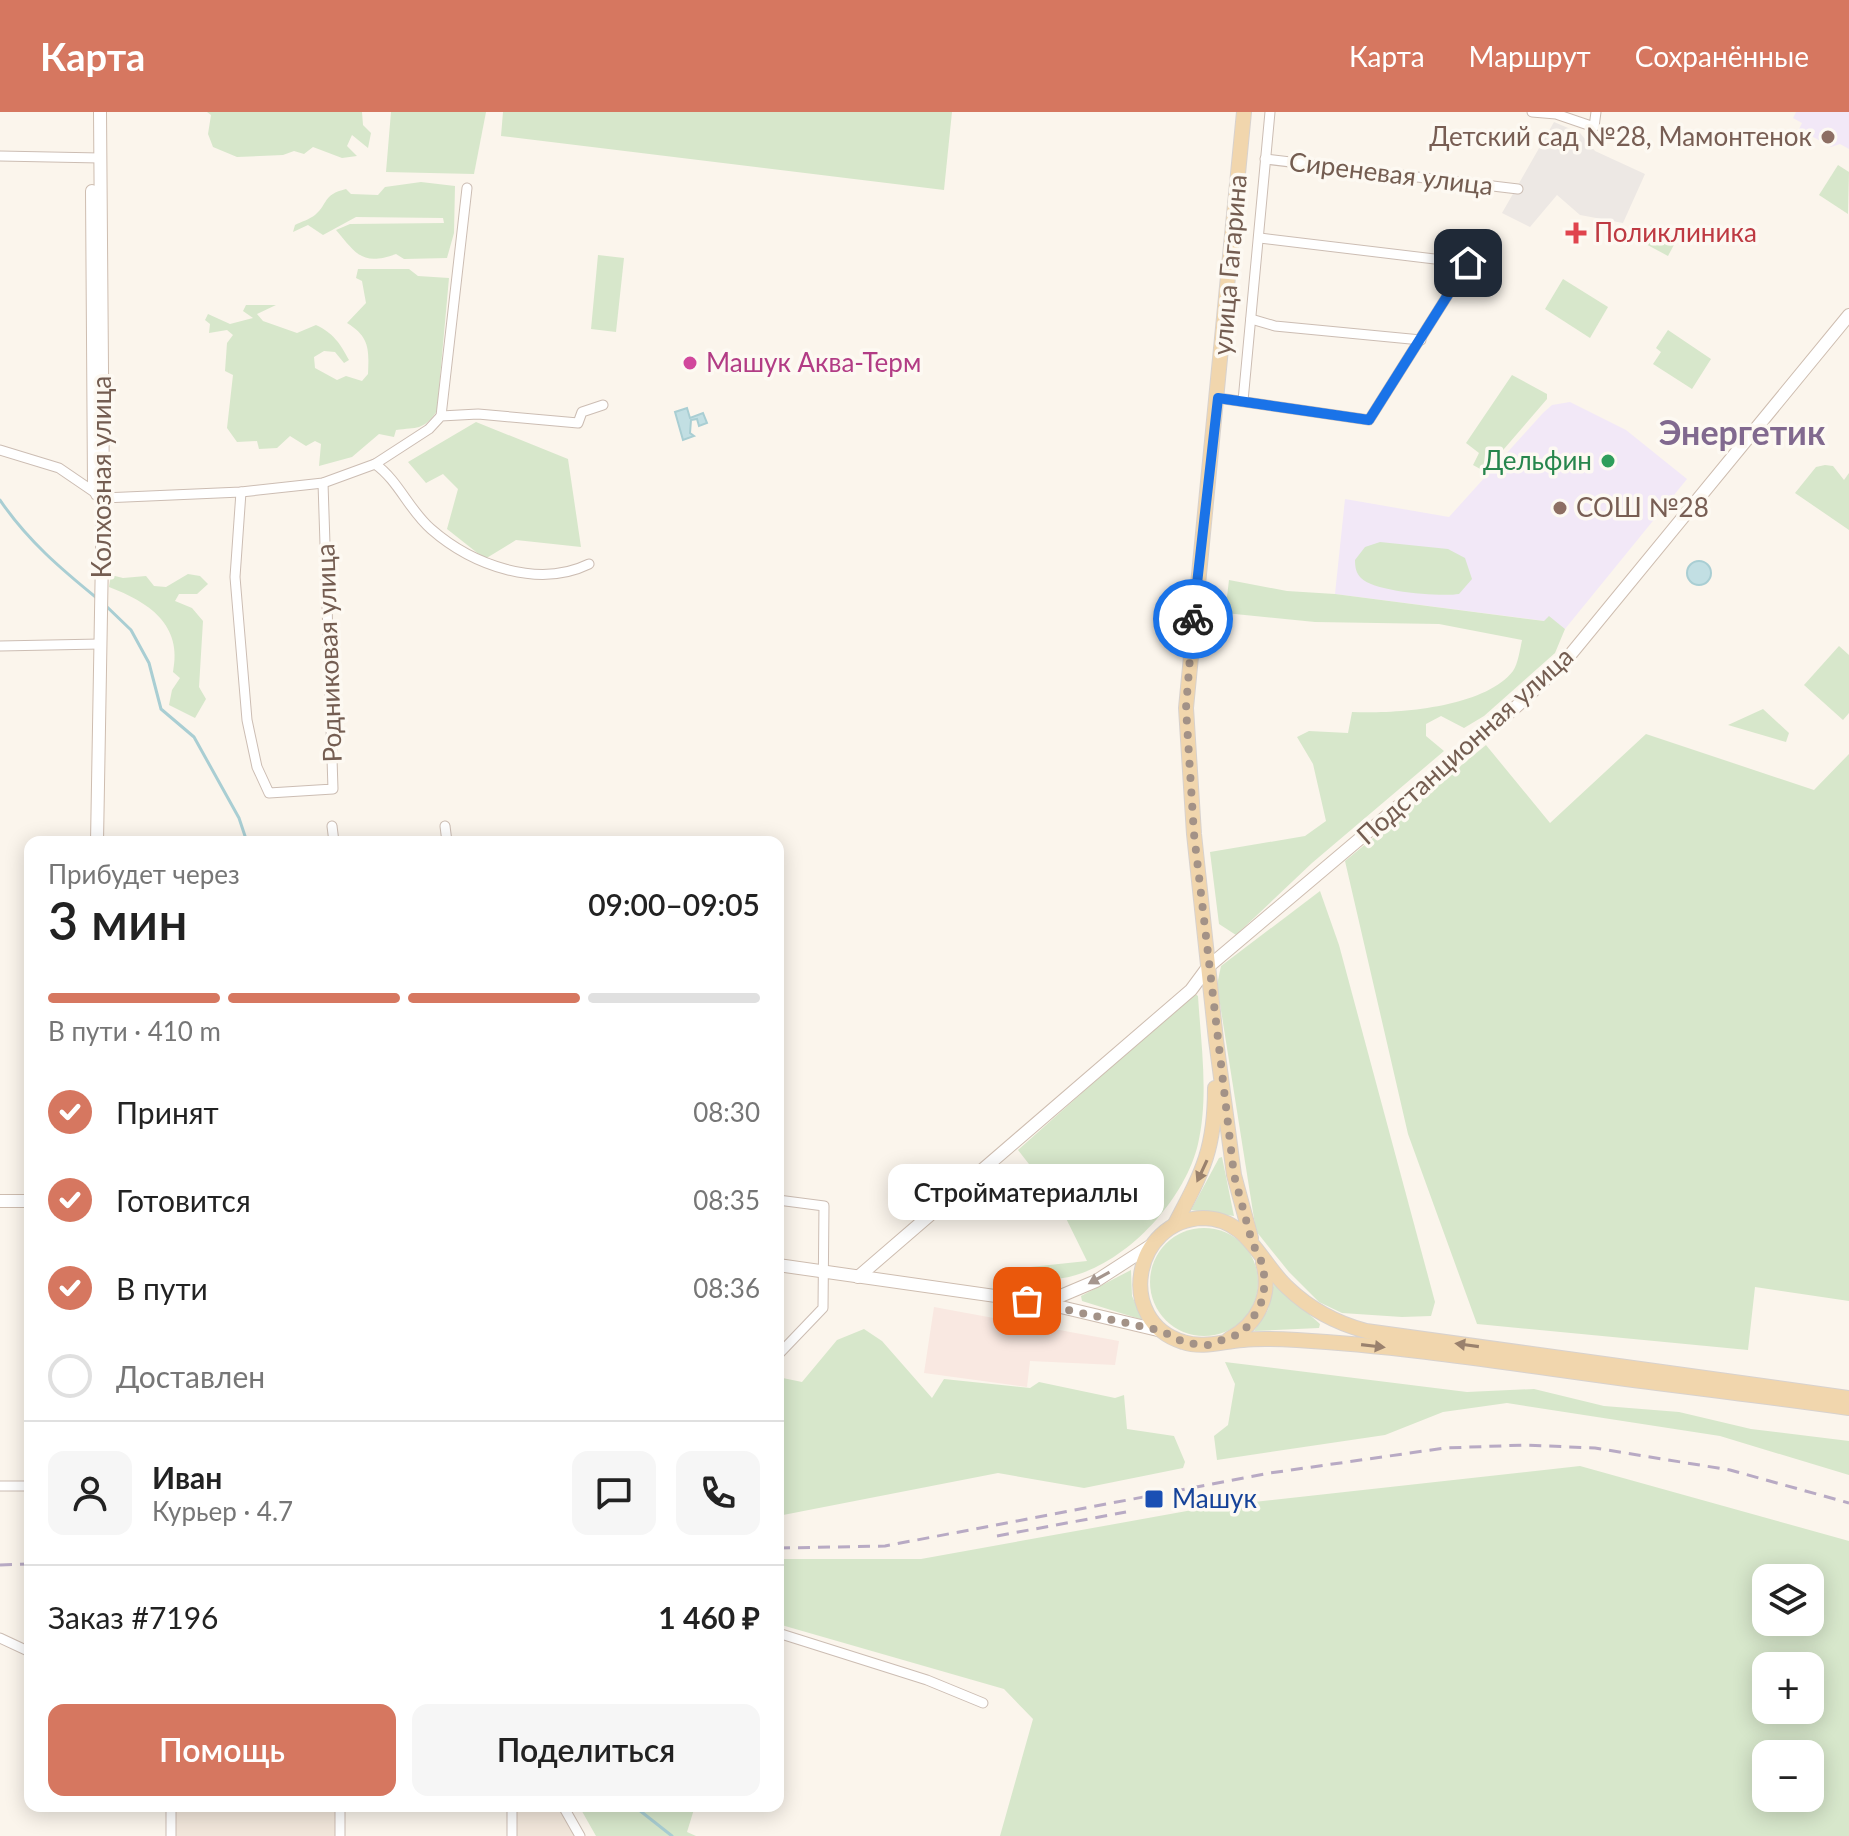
<!DOCTYPE html>
<html lang="ru">
<head>
<meta charset="utf-8">
<style>
  body { margin:0; font-family:Lato,sans-serif; background:#f6f6f6; color:#222; height:100vh; display:flex; flex-direction:column; font-size:30px; white-space:nowrap }
  * { box-sizing:border-box; margin:0 }
  p { font-size:26px; color:#767676 }
  .icon { flex:none; width:44px; height:44px; fill:none; stroke:currentColor; stroke-width:2; stroke-linecap:round; stroke-linejoin:round }
  .map { position:relative; flex:1; overflow:hidden }
  .drawer { position:absolute; left:24px; top:724px; width:760px; height:976px; display:flex; flex-direction:column; background:#fff; border-radius:16px; box-shadow:0 4px 20px #0003 }
  .drawer>* { flex:none }
  .buttons { position:absolute; left:1752px; top:1452px; display:grid; gap:16px }
  .buttons a { display:grid; place-items:center; width:72px; height:72px; border-radius:16px; background:#fff; box-shadow:0 4px 20px #0003; font-size:40px }
  .pin { position:absolute; display:grid; place-items:center; width:68px; height:68px; color:#fff; margin:-34px; border-radius:16px; box-shadow:0 4px 12px #0006 }
  .courier { position:absolute; display:grid; place-items:center; width:80px; height:80px; margin:-40px; border:6px solid #1a73e8; border-radius:50%; background:#fff; color:#222; box-shadow:0 2px 10px #0007 }
  .bubble { position:absolute; height:56px; border-radius:16px; background:#fff; box-shadow:0 4px 20px #0003; font-size:26px; font-weight:600; line-height:56px; text-align:center }
  .summary em { font-style:normal; font-weight:600 }
  .summary div { display:flex; flex-direction:column-reverse }
  .summary { display:flex; align-items:center; justify-content:space-between; height:136px; padding:0 24px }
  h1 { font-size:52px; font-weight:600; line-height:60px }
  .bar { display:grid; grid-template-columns:repeat(4,1fr); gap:12px 8px; align-content:center; height:96px; padding:0 24px }
  .bar i { height:10px; border-radius:6px; background:#e0e0e0 }
  .bar .selected { background:#d67760 }
  .bar p { grid-column:span 4 }
  .line { display:flex; align-items:center; gap:20px; padding:0 24px; border-top:2px solid #e0e0e0 }
  .line div { flex:1 }
  .round { display:grid; place-items:center; flex:none; width:84px; height:84px; border-radius:16px; background:#f6f6f6 }
  ol { padding:0 24px; list-style:none }
  li { display:flex; align-items:center; gap:24px; height:88px }
  li p { margin-inline-start:auto }
  li .icon { padding:8px; border-radius:50%; background:#d67760; color:#fff; stroke-width:4 }
  li:last-child { color:#767676 }
  li i { width:44px; height:44px; border:4px solid #e0e0e0; border-radius:50% }
  .action { display:flex; gap:16px; margin-top:auto; padding:16px 24px }
  .action a { flex:1; height:92px; border-radius:16px; background:#d67760; color:#fff; font-size:32px; font-weight:600; line-height:92px; text-align:center }
  .action a+a { background:#f6f6f6; color:#222 }
  header { display:flex; align-items:center; gap:48px; box-sizing:border-box; height:112px; padding:0 40px; background:#d67760; color:#fff }
  header strong { font-size:38px }
  nav { display:flex; gap:44px; margin-inline-start:auto; font-size:28px }
  .map>svg:first-child { display:block }
  .residential { fill:#f2e7db }
  .commercial { fill:#f9e8e1 }
  .industrial { fill:#ede8e4 }
  .education { fill:#f2e8f7 }
  .green { fill:#d7e7cb; fill-rule:evenodd }
  .water { fill:#c2dfe3; stroke:#a9ced3; stroke-width:2 }
  .lines { fill:none; stroke-linecap:round; stroke-linejoin:round }
  .stream { stroke:#a9ced3; stroke-width:3 }
  .street-casing { stroke:#ccbdb3; stroke-width:11 }
  .secondary-casing { stroke:#cebdb0; stroke-width:14 }
  .primary-casing { stroke:#d8d2ce; stroke-width:16 }
  .street { stroke:#fff; stroke-width:9 }
  .secondary { stroke:#fff; stroke-width:12 }
  .primary { stroke:#f1d6ad; stroke-width:14 }
  .rail { stroke:#b8aac4; stroke-width:3; stroke-dasharray:12 8; stroke-linecap:butt }
  .oneway { fill:#9a816d }
  .oneway2 { fill:#a5968e }
  .done { stroke:#a39287; stroke-width:8; stroke-dasharray:0 14.4 }
  .route { stroke:#1a73e8; stroke-width:10 }
  .education-dot { fill:#8d6e63; stroke:#fdf9f2; stroke-width:3 }
  .health-dot { fill:#e0444e; stroke:#fdf9f2; stroke-width:3 }
  .hotel-dot { fill:#d1479c; stroke:#fdf9f2; stroke-width:3 }
  .leisure-dot { fill:#2e9e5b; stroke:#fdf9f2; stroke-width:3 }
  .transit-dot { fill:#1a4fb4; stroke:#fdf9f2; stroke-width:3 }
  .labels { text-anchor:middle; stroke-width:7; stroke-linejoin:round; paint-order:stroke }
  .education-label { font-size:26px; fill:#785e54; stroke:#fdf9f2; text-anchor:end }
  .street-label { font-size:26px; fill:#745d51; stroke:#fdf9f2 }
  .health-label { font-size:26px; fill:#be3a42; stroke:#fdf9f2; text-anchor:start }
  .hotel-label { font-size:26px; fill:#b23c85; stroke:#fdf9f2; text-anchor:start }
  .leisure-label { font-size:26px; fill:#27864d; stroke:#fdf9f2; text-anchor:end }
  .transit-label { font-size:26px; fill:#164399; stroke:#fdf9f2; text-anchor:start }
  .district-label { font-size:34px; font-weight:bold; fill:#81698f; stroke:#fdf9f2 }
</style>
</head>
<body>
<header>
<strong>Карта</strong>
<nav><a>Карта</a><a>Маршрут</a><a>Сохранённые</a></nav>
</header>
<div class="map">
<svg width="1849" height="1724" viewBox="0 0 1849 1724">
  <rect width="100%" height="100%" fill="#fbf5ec"/>
  <g class="residential">
    <path d="M173,1694H341L342,1724H173Z"/>
    <path d="M512,1694H563L580,1724H512Z"/>
  </g>
  <path class="commercial" d="M934,1195L1119,1229L1115,1253L1030,1249L1027,1275L924,1261Z"/>
  <path class="industrial" d="M1554,10L1580,21L1595,39L1645,62L1623,111L1580,103L1557,83L1530,115L1502,101Z"/>
  <g class="education">
    <path d="M1796,0H1849V37L1840,32L1831,35L1799,17L1802,11L1793,6Z"/>
    <path d="M1570,290L1626,318L1687,367L1565,517L1549,505L1545,509L1335,482L1345,387L1449,405L1543,301L1552,293Z"/>
  </g>
  <g class="green">
    <path d="M207,0H362L363,13L371,21L368,36L352,23L347,34L357,44L342,46L313,35L304,42L294,39L283,43L237,45L213,35L208,22L211,3Z"/>
    <path d="M391,0H486L474,62L386,60Z"/>
    <path d="M503,0H952L944,78L501,24Z"/>
    <path d="M1838,53L1849,60L1848,102L1819,83Z"/>
    <path d="M421,70L455,74L454,121L447,146L404,147L396,142C363,154 357,143 336,118L350,112L444,111L443,106L356,105L323,123L308,113L293,120L295,113C301,110 310,107 315,103C329,91 322,83 346,77L351,82L378,83L385,75Z"/>
    <path d="M1651,113L1677,127L1668,144L1642,130Z"/>
    <path d="M598,143L624,146L616,220L591,217Z"/>
    <path d="M358,157H409L418,164L449,166L437,299C423,319 417,315 396,318L394,325L379,322L352,345L319,354L321,332L315,329L306,334L290,324L277,336L259,337L257,329L237,330L227,316L233,263L225,259L227,231L233,223L227,218L209,221L210,212L205,208L208,202L230,212L253,206L243,199L246,193H276L257,202L263,209L297,221L316,213C333,221 340,231 349,248L344,251L335,240L324,239L314,245L315,256L337,268L346,264L362,269L368,262C369,238 370,225 347,211L366,191L362,169L356,166Z"/>
    <path d="M1563,167L1608,195L1590,226L1545,197Z"/>
    <path d="M1668,218L1711,247L1692,277L1653,252L1661,240L1656,236Z"/>
    <path d="M1512,263L1547,282V287L1491,352L1482,358L1473,353L1479,341L1466,331Z"/>
    <path d="M476,310L568,347L581,435L516,428L485,447L447,417L458,377L443,362L426,371L408,350Z"/>
    <path d="M1825,353L1833,354L1844,368L1849,361V418L1795,381L1816,355Z"/>
    <path d="M1380,430L1448,437L1465,446L1472,467L1459,482C1441,485 1374,480 1361,466C1356,461 1355,455 1355,448L1365,435Z"/>
    <path d="M188,462L200,464L208,472L197,482H179L175,489L192,496L203,509L199,575L206,587L195,606L169,593L172,578L180,566L173,560C183,513 149,490 109,475L111,463L123,466L146,464L154,474L166,475Z"/>
    <path d="M1229,468L1287,479L1335,482L1544,509L1549,504L1565,517L1555,541L1484,604L1464,616L1441,604L1426,612V624L1444,639L1312,751L1236,823L1219,812L1210,740L1305,724L1326,709L1313,652L1297,625L1309,619L1348,621L1352,600C1396,602 1484,596 1513,559C1518,552 1520,537 1522,528L1439,512L1315,510L1225,501Z"/>
    <path d="M1839,534L1849,543V601L1843,608L1804,573Z"/>
    <path d="M1763,597L1789,621L1786,630L1728,613Z"/>
    <path d="M1646,622L1814,678L1849,642V1189L1755,1175L1748,1238L1477,1212L1408,1022L1345,749L1486,633L1550,711Z"/>
    <path d="M1320,779L1339,833L1435,1190L1431,1204L1402,1205L1342,1201L1319,1190L1289,1160L1256,1119L1217,873L1221,854Z"/>
    <path d="M1194,881L1198,884C1201,933 1209,984 1198,1032C1185,1087 1130,1147 1076,1163C1057,1169 1034,1168 1014,1169L1012,1157L1087,1149L1057,1088L1018,1038Z"/>
    <path d="M1222,1045L1234,1104L1191,1098L1219,1046Z"/>
    <circle cx="1204" cy="1170" r="54"/>
    <path d="M1131,1158L1132,1184L1143,1208L1082,1189L1081,1184Z"/>
    <path d="M1274,1171L1320,1212L1319,1216L1254,1219L1268,1198Z"/>
    <path d="M864,1217L882,1229L932,1286L944,1267L1030,1276L1039,1270L1115,1286L1124,1283L1127,1317L1174,1324L1185,1350L1183,1356L1084,1376L998,1361L778,1404V1265L802,1270L837,1228Z"/>
    <path d="M1225,1250L1467,1280L1534,1277L1604,1294L1679,1300L1751,1317L1849,1329V1363L1720,1324L1507,1291L1443,1300L1385,1323L1217,1348L1214,1324L1228,1313L1235,1272Z"/>
    <path d="M1580,1354L1849,1429V1724H1000L1033,1607L1004,1577L778,1512V1447H921L1209,1395ZM1766,1466H1810V1510H1766ZM1766,1554H1810V1598H1766ZM1766,1642H1810V1686H1766Z"/>
    <path d="M579,1694H695L687,1720L696,1724H596Z"/>
  </g>
  <g class="water">
    <path d="M687,296L690,306L703,301L707,311L699,314L697,307L691,308L690,321L694,324L683,328L675,300Z"/>
    <circle cx="1699" cy="461" r="12"/>
  </g>
  <g class="lines">
    <g class="stream">
      <path d="M0,388C27,428 61,457 98,487"/>
      <path d="M104,492L131,518L149,551L161,597L194,625L239,706L247,730"/>
      <path d="M634,1694L672,1724"/>
    </g>
    <defs>
      <g id="street">
        <path d="M1532,0L1556,2L1594,15L1596,0"/>
        <path d="M0,44L100,46"/>
        <path d="M1265,47L1518,77"/>
        <path d="M1251,207L1275,214L1421,228"/>
        <path d="M1218,286L1369,308L1468,151L1260,126"/>
        <path d="M1243,289L1270,0"/>
        <path d="M441,304L467,76"/>
        <path d="M0,338L59,356L103,386L241,380L323,371L375,352L429,317L441,304L478,302L578,311L582,300L603,293"/>
        <path d="M375,352C398,368 409,398 431,417C472,453 538,477 589,452"/>
        <path d="M241,380L235,465L247,608L257,655L269,681L333,677L323,371"/>
        <path d="M0,534L100,532"/>
        <path d="M332,714L334,730"/>
        <path d="M445,714L447,730"/>
        <path d="M778,1088L824,1094L823,1196L778,1243"/>
        <path d="M0,1374H30"/>
        <path d="M778,1521L927,1568L983,1591"/>
        <path d="M0,1526L30,1540"/>
        <path d="M340,1694V1724"/>
        <path d="M512,1694V1724"/>
        <path d="M563,1694L580,1724"/>
        <path d="M171,1724V1694"/>
      </g>
      <g id="secondary">
        <path d="M92,79L94,373L97,382"/>
        <path d="M97,730L103,386L100,0"/>
        <path d="M0,1089H30"/>
        <path d="M778,1153L1044,1191L1162,1219"/>
        <path d="M858,1165L1191,878L1208,855L1517,594L1566,548L1849,203"/>
        <path d="M1044,1191L1096,1169L1150,1134"/>
      </g>
      <g id="primary">
        <path d="M1244,0L1186,596L1194,722L1216,928L1234,1063L1251,1126"/>
        <path d="M1175,1112C1203,1059 1215,1037 1215,976"/>
        <path d="M1229,1227C1258,1212 1272,1183 1263,1151"/>
        <path d="M1849,1286L1366,1219C1336,1211 1311,1198 1288,1176C1260,1151 1248,1106 1203,1106C1133,1108 1115,1209 1183,1230C1204,1237 1223,1229 1243,1228C1261,1226 1279,1227 1297,1228C1418,1235 1538,1256 1657,1271C1721,1279 1785,1287 1849,1296"/>
      </g>
    </defs>
    <use href="#street" class="street-casing"/>
    <use href="#secondary" class="secondary-casing"/>
    <use href="#primary" class="primary-casing"/>
    <use href="#street" class="street"/>
    <use href="#secondary" class="secondary"/>
    <use href="#primary" class="primary"/>
    <g class="rail">
      <path d="M997,1424L1126,1400"/>
      <path d="M778,1436L885,1434L1270,1361L1445,1336L1525,1333L1595,1336L1730,1358L1849,1391"/>
      <path d="M0,1453L30,1452"/>
    </g>
  </g>
  <defs><path id="oneway-solid" d="M-6-.8H1V-3.2L6.5 0L1 3.2V.8H-6Z" transform="scale(2)"/></defs>
  <g class="oneway">
    <use href="#oneway-solid" transform="translate(1202 1059) rotate(115)"/>
    <use href="#oneway-solid" transform="translate(1467 1233) rotate(-172)"/>
    <use href="#oneway-solid" transform="translate(1373 1234) rotate(7)"/>
  </g>
  <use class="oneway2" href="#oneway-solid" transform="translate(1099 1166) rotate(151)"/>
  <g class="lines">
    <path class="done" d="M1027,1189L1162,1219L1185,1231L1208,1233L1239,1222L1250,1212L1264,1185V1155L1252,1130L1234,1063L1194,722L1186,596L1193,507"/>
    <path class="route" d="M1193,507L1218,286L1369,308L1468,151"/>
  </g>
  <g class="education-dot">
    <circle cx="1828" cy="25" r="8"/>
    <circle cx="1560" cy="396" r="8"/>
  </g>
  <path class="health-dot" d="M1572 109h8v8h8v8h-8v8h-8v-8h-8v-8h8z"/>
  <circle class="hotel-dot" cx="690" cy="251" r="8"/>
  <circle class="leisure-dot" cx="1608" cy="349" r="8"/>
  <rect class="transit-dot" x="1144" y="1377" width="20" height="20" rx="4"/>
  <g class="labels">
    <g class="education-label">
      <text x="1812" y="34">Детский сад №28, Мамонтенок</text>
      <text x="1576" y="405" text-anchor="start">СОШ №28</text>
    </g>
    <g class="street-label">
      <text transform="translate(1391 62) rotate(7)" y="9">Сиреневая улица</text>
      <text transform="translate(1230 153) rotate(-85)" y="9">улица Гагарина</text>
      <text transform="translate(102 365) rotate(-90)" y="9">Колхозная улица</text>
      <text transform="translate(329 541) rotate(-92)" y="9">Родниковая улица</text>
      <text transform="translate(1465 634) rotate(-42)" y="9">Подстанционная улица</text>
    </g>
    <g class="health-label">
      <text x="1594" y="130">Поликлиника</text>
    </g>
    <g class="hotel-label">
      <text x="706" y="260">Машук Аква-Терм</text>
    </g>
    <g class="leisure-label">
      <text x="1592" y="358">Дельфин</text>
    </g>
    <g class="transit-label">
      <text x="1172" y="1396">Машук</text>
    </g>
    <g class="district-label">
      <text x="1742" y="333">Энергетик</text>
    </g>
  </g>
</svg>
<div class="buttons">
<a><svg class="icon" aria-label="layers" viewBox="0 0 24 24"><path d="M12 4l9 5-9 5-9-5zM3 14l9 5 9-5"/></svg></a>
<a>+</a>
<a>−</a>
</div>
<div class="pin" style="left:1027px;top:1189px;background:#ea580c"><svg class="icon" aria-label="bag" viewBox="0 0 24 24"><path d="M5 8h14l-1 12H6zM9 8a3 3 0 0 1 6 0"/></svg></div>
<div class="pin" style="left:1468px;top:151px;background:#1f2937"><svg class="icon" aria-label="home" viewBox="0 0 24 24"><path d="M3 11l9-7 9 7M6 9v11h12V9"/></svg></div>
<div class="courier" style="left:1193px;top:507px"><svg class="icon" aria-label="bike" viewBox="0 0 24 24"><circle cx="6" cy="16" r="4"/><circle cx="18" cy="16" r="4"/><path d="M6 16l4-8h5l3 8M10 8l3 8H6M13 5h3"/></svg></div>
<div class="bubble" style="left:888px;top:1052px;width:276px">Стройматериаллы</div>
<section class="drawer">
<div class="summary"><div><h1>3 мин</h1><p>Прибудет через</p></div><em>09:00–09:05</em></div>
<div class="bar"><i class="selected"></i><i class="selected"></i><i class="selected"></i><i></i><p>В пути · 410 m</p></div>
<ol>
<li><svg class="icon" aria-label="check" viewBox="0 0 24 24"><path d="M5 12l5 5 9-10"/></svg>Принят<p>08:30</p></li>
<li><svg class="icon" aria-label="check" viewBox="0 0 24 24"><path d="M5 12l5 5 9-10"/></svg>Готовится<p>08:35</p></li>
<li><svg class="icon" aria-label="check" viewBox="0 0 24 24"><path d="M5 12l5 5 9-10"/></svg>В пути<p>08:36</p></li>
<li><i></i>Доставлен</li>
</ol>
<div class="line" style="height:144px"><a class="round"><svg class="icon" aria-label="person" viewBox="0 0 24 24"><circle cx="12" cy="8" r="4"/><path d="M4 21q1-7 8-7t8 7"/></svg></a><div><b>Иван</b><p>Курьер · 4.7</p></div><a class="round"><svg class="icon" aria-label="chat" viewBox="0 0 24 24"><path d="M4 5h16v11H9l-5 4z"/></svg></a><a class="round"><svg class="icon" aria-label="phone" viewBox="0 0 24 24"><path d="M5 4h4l2 5-3 2q2 4 5 5l2-3 5 2v4C11 20 4 13 5 4z"/></svg></a></div>
<div class="line" style="height:104px"><div>Заказ #7196</div><b>1 460 ₽</b></div>
<div class="action"><a>Помощь</a><a>Поделиться</a></div>
</section>
</div>
</body>
</html>
